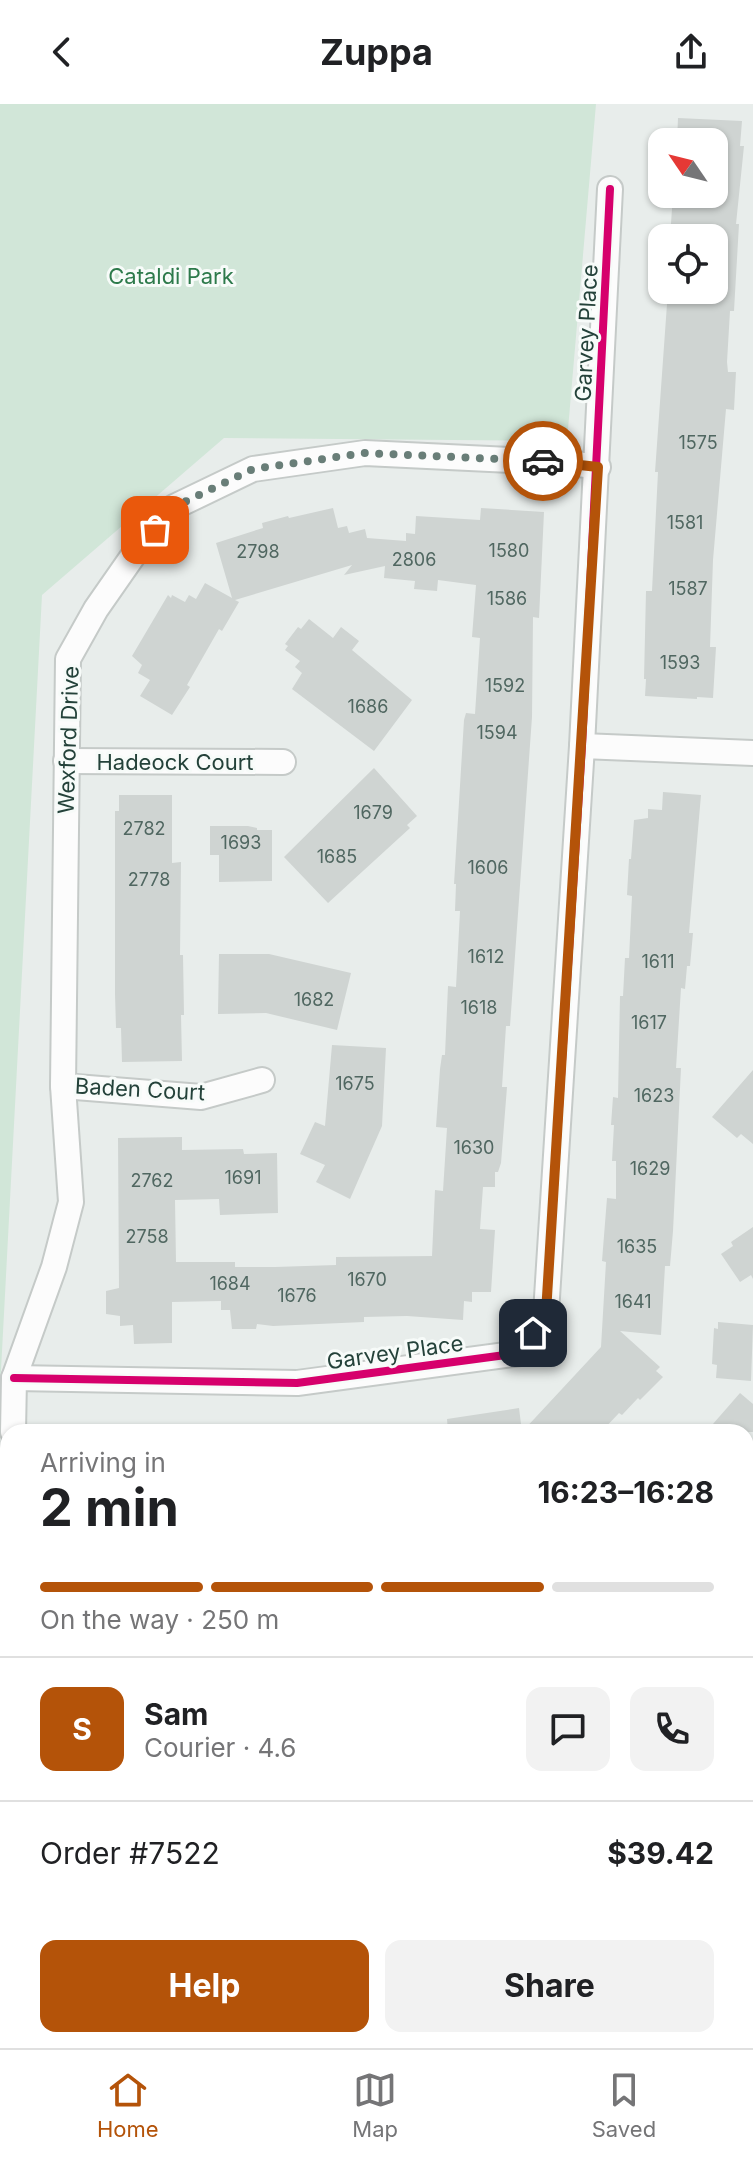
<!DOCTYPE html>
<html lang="en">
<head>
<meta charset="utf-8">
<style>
  body { margin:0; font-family:Inter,sans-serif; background:#f2f2f2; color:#202124; height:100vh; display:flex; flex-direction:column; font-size:30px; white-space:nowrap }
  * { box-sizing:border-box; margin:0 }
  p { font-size:26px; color:#757577 }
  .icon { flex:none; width:44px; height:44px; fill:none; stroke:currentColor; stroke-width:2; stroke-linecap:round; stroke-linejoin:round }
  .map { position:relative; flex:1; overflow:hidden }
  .side { position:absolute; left:0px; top:1320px; width:754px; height:624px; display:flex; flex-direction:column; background:#fff; border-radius:24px 24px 0 0; box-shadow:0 2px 6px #0004 }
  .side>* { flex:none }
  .needle { width:52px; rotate:305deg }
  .fabs { position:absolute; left:648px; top:24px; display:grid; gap:16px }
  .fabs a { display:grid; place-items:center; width:80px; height:80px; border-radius:16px; background:#fff; box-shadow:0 2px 6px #0004; font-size:40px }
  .pin { position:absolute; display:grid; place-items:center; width:68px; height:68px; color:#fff; margin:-34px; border-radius:16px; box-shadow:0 4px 12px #0006 }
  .courier { position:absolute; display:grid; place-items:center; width:80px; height:80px; margin:-40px; border:6px solid #b45309; border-radius:50%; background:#fff; color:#222; box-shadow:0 2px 10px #0007 }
  .headline em { font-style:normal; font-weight:700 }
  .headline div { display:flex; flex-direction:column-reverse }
  .headline { display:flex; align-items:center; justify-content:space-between; height:136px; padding:0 40px }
  h1 { font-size:52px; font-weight:700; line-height:60px }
  .bar { display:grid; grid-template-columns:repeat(4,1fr); gap:12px 8px; align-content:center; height:96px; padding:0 40px }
  .bar i { height:10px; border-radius:6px; background:#e0e0e0 }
  .bar .active { background:#b45309 }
  .bar p { grid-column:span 4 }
  .line { display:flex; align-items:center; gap:20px; padding:0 40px; border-top:2px solid #e0e0e0 }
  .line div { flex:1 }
  .round { display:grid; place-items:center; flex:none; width:84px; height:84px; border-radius:16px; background:#f2f2f2 }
  .primary-button { display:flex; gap:16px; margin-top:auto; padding:16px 40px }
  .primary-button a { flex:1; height:92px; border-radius:16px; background:#b45309; color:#fff; font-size:32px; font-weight:700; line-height:92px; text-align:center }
  .primary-button a+a { background:#f2f2f2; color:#202124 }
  header { display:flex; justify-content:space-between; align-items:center; height:104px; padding:0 40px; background:#fff; font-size:36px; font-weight:700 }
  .dock { display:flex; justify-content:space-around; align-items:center; height:112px; border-top:2px solid #e0e0e0; background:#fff; font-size:22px; color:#757577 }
  .dock a { display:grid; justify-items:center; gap:4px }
  .dock .active { color:#b45309 }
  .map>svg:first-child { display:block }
  .green { fill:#d1e6d8 }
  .building { fill:#cfd4d2 }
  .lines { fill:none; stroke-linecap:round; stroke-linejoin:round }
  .minor-casing { stroke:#c5cac8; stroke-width:28 }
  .minor { stroke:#fcfcfc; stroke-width:24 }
  .cycleway-casing { stroke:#f7fbf9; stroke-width:13 }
  .cycleway { stroke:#d6006c; stroke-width:8 }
  .done { stroke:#697e78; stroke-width:8; stroke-dasharray:0 14.4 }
  .route { stroke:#b45309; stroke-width:10 }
  .labels { text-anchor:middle; stroke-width:6; stroke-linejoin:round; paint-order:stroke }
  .number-label { font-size:18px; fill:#506761 }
  .park-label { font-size:22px; fill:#2d7a4b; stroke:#f7fbf9 }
  .street-label { font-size:22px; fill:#24423a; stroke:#f7fbf9 }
</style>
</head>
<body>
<header><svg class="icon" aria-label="back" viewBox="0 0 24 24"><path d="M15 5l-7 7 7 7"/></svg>Zuppa<svg class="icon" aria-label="share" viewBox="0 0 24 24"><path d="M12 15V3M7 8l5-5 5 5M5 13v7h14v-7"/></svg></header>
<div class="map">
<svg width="753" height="1944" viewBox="0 0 753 1944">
  <rect width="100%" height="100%" fill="#e8edeb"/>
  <path class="green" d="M0,0H596L567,337L224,334L42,491L0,1285Z"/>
  <g class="building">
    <path d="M678,14L742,17L740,42H744L736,120H739L734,207H730L727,258L728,268H736L734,306L726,305L713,456L710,543H716L713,594L697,593V595L645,592L646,575H644L646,487H652L658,368H655L668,186H714V134H670L673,90L714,92V38H677Z"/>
    <path d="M333,404L338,424L347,422L349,429L365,425L367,434L406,437V429L415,430L416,412L480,416L481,404L544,408L539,514L533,513L532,613L510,922H506L502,983H507L501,1059L498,1068H495V1083H483L480,1125L495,1126L491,1188H472V1198L464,1197L463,1216L407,1212L364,1213V1218L273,1222L257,1220L256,1225H232L230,1206H221V1197L172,1198V1239L134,1240L133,1221L120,1222V1212L106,1210V1187L119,1184L118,1034L182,1033V1046L243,1045L244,1050L277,1049L278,1109L220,1111L219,1095L175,1096L176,1158H235V1163H275L336,1161V1153L432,1152L435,1086L443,1087L447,1024L436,1023L440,965L442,951H445L448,882L456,883L460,807H455L456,780H454L464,616L466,609L475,610L480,534L472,533L476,481L438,476L437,487L414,485L415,477L384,474L385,462L344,471L352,461L235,496L239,498L222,527L219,525L187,581L190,583L172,611L140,592L150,576L138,569L142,561L132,552L168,491L171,494L172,491L185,498L189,491L196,495L205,479L232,494L216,439L263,424L262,419L288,412L289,414Z"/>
    <path d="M309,515L333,534L341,523L359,537L352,546L412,596L374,647L292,585L302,569L295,563L300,557L285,546L288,542L285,540L298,523L301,525Z"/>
    <path d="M374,664L417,712L407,721L410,724L328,799L284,753Z"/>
    <path d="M663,688L701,691L689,829H693L690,862H687L685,885L681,884L676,964H681L673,1127L670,1162H665L661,1231L620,1227L660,1263L656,1267L663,1273L640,1296L638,1294L622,1311L619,1309L601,1328H522L601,1243L606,1158L602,1157L607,1094L616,1095V1057H612L614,1021H611L613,993L618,994L620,892H623L625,854H629L632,792L627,791L629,755H631L634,716L648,714V705L662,706Z"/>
    <path d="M119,691H172V759L181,758L180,851H183L184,911H181L182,957L122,958L121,924H116L115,890V707H119Z"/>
    <path d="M210,722H248L257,724V726H272V777L219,778V751H210Z"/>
    <path d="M219,850H269L351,869L337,926L266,909L218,910Z"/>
    <path d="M332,941L386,944L382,1022L350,1095L316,1078L325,1061L300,1050L315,1018L325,1022Z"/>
    <path d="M753,966V1040L741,1030L737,1034L712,1013Z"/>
    <path d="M753,1123V1175L751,1171L740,1178L721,1150L733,1142L731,1138Z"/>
    <path d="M718,1218L753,1221L751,1277L716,1274L717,1261L712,1260L714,1224L718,1225Z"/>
    <path d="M740,1289L753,1300V1328H706Z"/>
    <path d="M519,1304L522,1328H448L447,1315Z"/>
  </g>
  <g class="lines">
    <defs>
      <g id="minor">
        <path d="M582,642L753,649"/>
        <path d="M66,657L283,658"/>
        <path d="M63,982L201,993L262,976"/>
        <path d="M14,1274L297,1279L520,1249L546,1209L582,642L610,85"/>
        <path d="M13,1328L14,1274L54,1163L71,1098L63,982L68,555L96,505L135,449L174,403L253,365L365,349L571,359L598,363"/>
        <path d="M746,1568H753"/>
        <path d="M7,1575L8,1510"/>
        <path d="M0,1872H8"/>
        <path d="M65,1936V1944"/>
        <path d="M356,1936L357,1944"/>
        <path d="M651,1936V1944"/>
      </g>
    </defs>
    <use href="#minor" class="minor-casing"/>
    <use href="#minor" class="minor"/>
    <defs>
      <path id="cycleway" d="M14,1274L297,1279L520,1249L546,1209L582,642L610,85"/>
    </defs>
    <use href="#cycleway" class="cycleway-casing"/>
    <use href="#cycleway" class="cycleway"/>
  </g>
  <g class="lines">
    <path class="done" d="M155,426L174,403L253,365L365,349L543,357"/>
    <path class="route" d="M533,1229L546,1209L598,363L543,357"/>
  </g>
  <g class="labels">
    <g class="number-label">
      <text x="698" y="345">1575</text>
      <text x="685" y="425">1581</text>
      <text x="509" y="453">1580</text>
      <text x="258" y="454">2798</text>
      <text x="414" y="462">2806</text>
      <text x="688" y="491">1587</text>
      <text x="507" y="501">1586</text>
      <text x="680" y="565">1593</text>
      <text x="505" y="588">1592</text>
      <text x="368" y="609">1686</text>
      <text x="497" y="635">1594</text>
      <text x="373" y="715">1679</text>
      <text x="144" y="731">2782</text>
      <text x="241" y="745">1693</text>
      <text x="337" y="759">1685</text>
      <text x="488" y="770">1606</text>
      <text x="149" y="782">2778</text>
      <text x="486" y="859">1612</text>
      <text x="658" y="864">1611</text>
      <text x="314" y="902">1682</text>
      <text x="479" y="910">1618</text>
      <text x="649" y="925">1617</text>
      <text x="355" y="986">1675</text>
      <text x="654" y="998">1623</text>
      <text x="474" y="1050">1630</text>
      <text x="650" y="1071">1629</text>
      <text x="243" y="1080">1691</text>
      <text x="152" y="1083">2762</text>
      <text x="147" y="1139">2758</text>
      <text x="637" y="1149">1635</text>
      <text x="367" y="1182">1670</text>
      <text x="230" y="1186">1684</text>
      <text x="297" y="1198">1676</text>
      <text x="633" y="1204">1641</text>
    </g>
    <g class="park-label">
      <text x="171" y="180">Cataldi Park</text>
    </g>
    <g class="street-label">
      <text transform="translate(586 229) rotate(-87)" y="8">Garvey Place</text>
      <text transform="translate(68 636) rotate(-88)" y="8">Wexford Drive</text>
      <text x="175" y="666">Hadeock Court</text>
      <text transform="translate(140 985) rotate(3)" y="8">Baden Court</text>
      <text transform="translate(395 1248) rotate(-8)" y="8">Garvey Place</text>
    </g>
  </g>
</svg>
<div class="fabs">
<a><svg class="needle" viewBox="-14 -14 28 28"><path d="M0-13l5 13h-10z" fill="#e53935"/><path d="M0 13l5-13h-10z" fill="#757577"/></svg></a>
<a><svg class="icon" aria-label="locate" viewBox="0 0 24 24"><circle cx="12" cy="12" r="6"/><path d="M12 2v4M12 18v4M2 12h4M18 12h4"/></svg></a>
</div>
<div class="pin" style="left:155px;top:426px;background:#ea580c"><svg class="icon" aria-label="bag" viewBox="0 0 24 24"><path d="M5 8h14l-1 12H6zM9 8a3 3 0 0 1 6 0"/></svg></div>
<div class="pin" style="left:533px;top:1229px;background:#1f2937"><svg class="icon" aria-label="home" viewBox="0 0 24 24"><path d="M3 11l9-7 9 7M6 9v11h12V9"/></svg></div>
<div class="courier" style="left:543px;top:357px"><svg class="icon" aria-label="car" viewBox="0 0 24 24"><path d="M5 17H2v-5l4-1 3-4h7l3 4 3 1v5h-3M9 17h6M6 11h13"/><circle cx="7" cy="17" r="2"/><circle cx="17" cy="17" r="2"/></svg></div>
<section class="side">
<div class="headline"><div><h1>2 min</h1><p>Arriving in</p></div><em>16:23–16:28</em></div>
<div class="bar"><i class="active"></i><i class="active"></i><i class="active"></i><i></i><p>On the way · 250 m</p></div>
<div class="line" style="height:144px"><b class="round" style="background:#b45309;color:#fff">S</b><div><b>Sam</b><p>Courier · 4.6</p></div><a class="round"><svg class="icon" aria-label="chat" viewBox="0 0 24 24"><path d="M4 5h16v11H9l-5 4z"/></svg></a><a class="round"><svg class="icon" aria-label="phone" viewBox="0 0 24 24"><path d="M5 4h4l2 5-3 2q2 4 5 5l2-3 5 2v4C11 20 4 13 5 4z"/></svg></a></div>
<div class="line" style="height:104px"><div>Order #7522</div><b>$39.42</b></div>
<div class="primary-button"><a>Help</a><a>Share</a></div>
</section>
</div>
<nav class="dock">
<a class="active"><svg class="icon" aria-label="home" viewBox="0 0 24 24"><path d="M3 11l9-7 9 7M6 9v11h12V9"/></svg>Home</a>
<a><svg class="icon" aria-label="map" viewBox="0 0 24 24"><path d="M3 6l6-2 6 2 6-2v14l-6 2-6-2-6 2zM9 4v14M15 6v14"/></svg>Map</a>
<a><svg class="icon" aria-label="saved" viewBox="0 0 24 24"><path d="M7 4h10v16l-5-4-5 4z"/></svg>Saved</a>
</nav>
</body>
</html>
